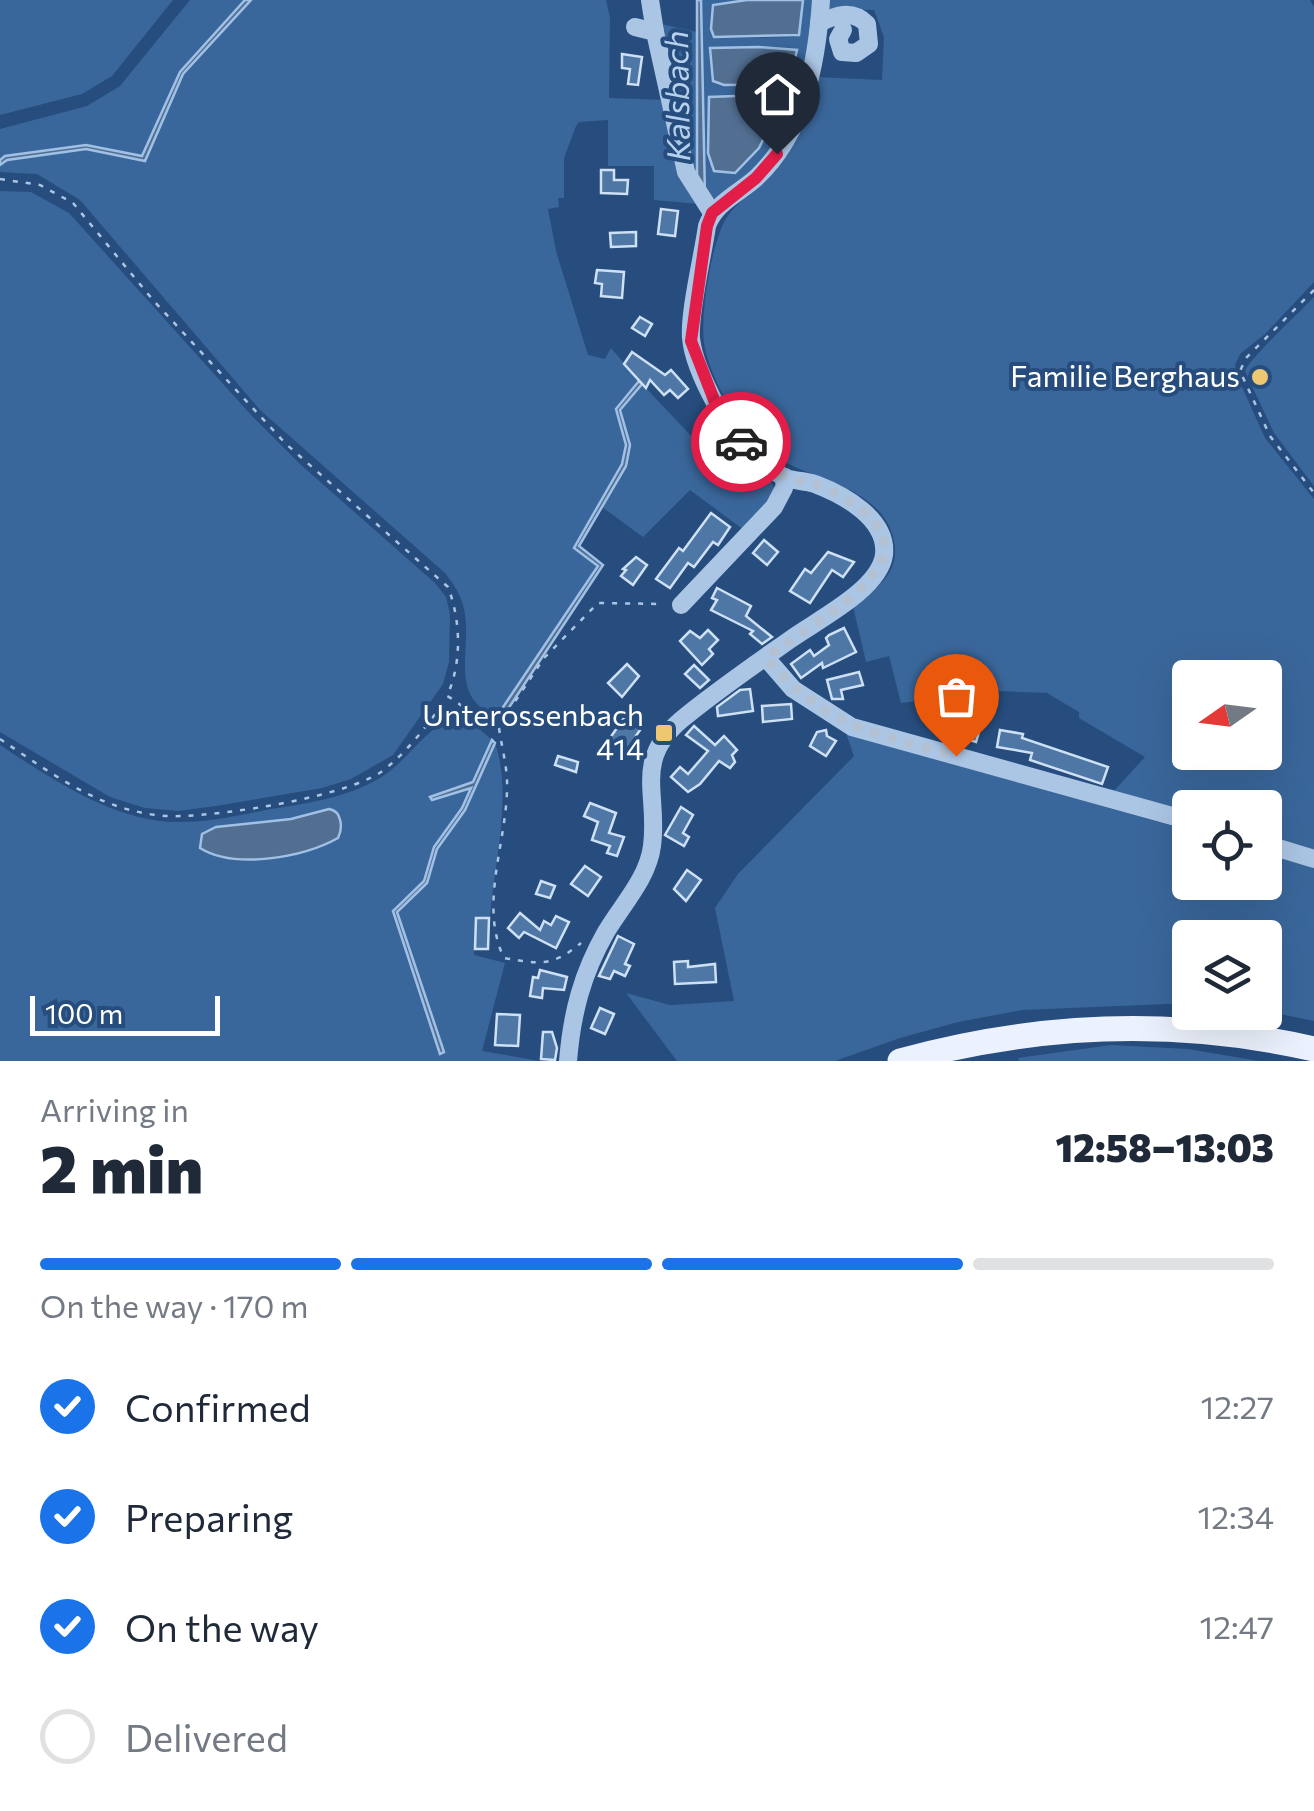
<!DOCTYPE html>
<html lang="en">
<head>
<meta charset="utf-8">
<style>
  body { margin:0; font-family:Commissioner,sans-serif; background:#f2f2f3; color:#1f2937; height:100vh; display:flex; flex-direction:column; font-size:38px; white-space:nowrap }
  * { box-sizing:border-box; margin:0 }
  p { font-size:32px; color:#747a83 }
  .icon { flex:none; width:55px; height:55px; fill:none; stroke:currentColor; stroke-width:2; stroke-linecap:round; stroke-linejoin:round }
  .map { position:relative; height:1061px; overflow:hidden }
  .sheet { display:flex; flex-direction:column; background:#fff; flex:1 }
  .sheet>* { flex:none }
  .needle { width:65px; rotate:256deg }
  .buttons { position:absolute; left:1172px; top:660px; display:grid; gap:20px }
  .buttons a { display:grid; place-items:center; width:110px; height:110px; border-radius:10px; background:#fff; box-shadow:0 10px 40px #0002; font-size:50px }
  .scale { position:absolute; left:30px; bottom:25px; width:190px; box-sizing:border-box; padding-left:10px; border:5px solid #fff; border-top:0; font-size:28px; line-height:35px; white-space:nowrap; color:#fff; -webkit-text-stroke:8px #264d7d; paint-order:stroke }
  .pin { position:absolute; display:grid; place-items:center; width:85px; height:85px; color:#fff; margin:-102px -42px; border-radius:50% 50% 50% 0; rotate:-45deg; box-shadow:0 0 10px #0007 }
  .pin .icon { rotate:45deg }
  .courier { position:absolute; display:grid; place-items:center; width:100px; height:100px; margin:-50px; border:8px solid #e11d48; border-radius:50%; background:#fff; color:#222; box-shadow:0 2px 12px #0007 }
  .overview em { font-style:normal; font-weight:800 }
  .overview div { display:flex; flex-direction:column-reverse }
  .overview { display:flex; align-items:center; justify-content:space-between; height:170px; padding:0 40px }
  h1 { font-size:65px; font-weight:800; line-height:75px }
  .bar { display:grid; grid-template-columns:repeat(4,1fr); gap:15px 10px; align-content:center; height:120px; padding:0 40px }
  .bar i { height:12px; border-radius:8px; background:#e0e1e3 }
  .bar .current { background:#1a73e8 }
  .bar p { grid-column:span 4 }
  ol { padding:0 40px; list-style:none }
  li { display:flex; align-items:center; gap:30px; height:110px }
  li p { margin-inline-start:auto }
  li .icon { padding:10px; border-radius:50%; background:#1a73e8; color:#fff; stroke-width:4 }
  li:last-child { color:#747a83 }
  li i { width:55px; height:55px; border:5px solid #e0e1e3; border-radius:50% }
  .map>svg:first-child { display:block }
  .green { fill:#3a679b; fill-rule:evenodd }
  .water { fill:#526f92; stroke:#a0c1e5; stroke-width:2.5 }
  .building { fill:#4e77a6; stroke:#cee0f4; stroke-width:2.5 }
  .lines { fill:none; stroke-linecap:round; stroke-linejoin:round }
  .path { stroke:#abc6e5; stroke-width:2.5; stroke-dasharray:5 8; stroke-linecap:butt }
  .minor { stroke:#abc6e5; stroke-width:18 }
  .major { stroke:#ecf2fd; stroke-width:25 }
  .done { stroke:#b3c1d2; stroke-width:10; stroke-dasharray:0 18 }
  .route { stroke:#e11d48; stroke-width:12 }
  .poi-dot { fill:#eec870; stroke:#264d7d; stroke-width:4 }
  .labels { text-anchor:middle; stroke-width:8; stroke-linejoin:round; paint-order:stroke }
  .poi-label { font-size:30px; fill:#fff; stroke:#264d7d; text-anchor:end }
  .water-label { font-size:32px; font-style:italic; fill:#b6d0ed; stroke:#264d7d }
</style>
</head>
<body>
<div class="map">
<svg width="1314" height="1061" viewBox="0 0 1314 1061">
  <rect width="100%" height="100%" fill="#264d7d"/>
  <g class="green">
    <path d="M0,0H173L112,76L82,94L0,115Z"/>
    <path d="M190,0H245L180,72L142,156L86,145L5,156L0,160V129L87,106L120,86Z"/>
    <path d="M251,0H606L610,18L609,98L668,100L699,204L654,200V166H608V120L579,122L576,126L564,158V198H558L559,207L548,209L556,251L588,355L605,359L611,348L639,381L616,409L626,445L622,465L574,547L598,566L497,716C447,698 473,649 464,609C461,594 454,585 445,573L260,410L80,200L37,174L0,172V165L7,160L86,149L145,161L183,74Z"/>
    <path d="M701,0H747L712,5L711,29L719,38L795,37L799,35L803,0H816C803,95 797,139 717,201L705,196L702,178ZM759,47L796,50L790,84L747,86L713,82L710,48ZM710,97L782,100L759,148L709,163Z"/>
    <path d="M826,0H1310L1314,7V282L1265,334L1240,354L1235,365L1238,378L1265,438L1314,499V853L1265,838V808H1190V817L1111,794L1145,757L1079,718V712L1047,693L1001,691L901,703L889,656L866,662L853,606C876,589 901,573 894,541C883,485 808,480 768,453C740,433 709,376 704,343C700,315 712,239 727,217C737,202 753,193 762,177C782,145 798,110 816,77L882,80L884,37L874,10L826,9ZM1190,678H1265V752H1190Z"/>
    <path d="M657,23L697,32V186Z"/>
    <path d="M0,191L31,192L69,213L252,416L301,465L435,583L446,597L450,614L449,662L443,684L393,755L351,779L322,788L216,806L178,811L145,808L110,797L0,732Z"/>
    <path d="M1314,297V486L1274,433L1245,371C1249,359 1301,311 1314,297Z"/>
    <path d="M642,384L715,461L739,448C754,461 775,475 775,496L744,530L690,490L643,537L602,507C627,464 634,460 620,410Z"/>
    <path d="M456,716L469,720L492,740L473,782L433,800L471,787L462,808L434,847L424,881L393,911L440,1053H443L397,912L427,883L437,849L465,810L495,743C513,795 494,863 490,918L476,919L474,955L505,963L482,1051L540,1061H0V745C52,779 115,823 180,822C210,822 241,815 271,809C309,803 346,798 380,778C408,761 426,727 456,716ZM329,809L326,845L264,859L206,852L216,827L291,819Z"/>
    <path d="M846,733L1190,831V882H1265V852L1314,867V1021L1265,1011V938H1190V1003L1022,1010L958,1022L900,1038L835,1061H677L626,993L670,1005L734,1001L715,908L738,874L854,756Z"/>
    <path d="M1111,1045L1188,1049L1259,1061H1019L1018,1058Z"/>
  </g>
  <g class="water">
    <path d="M245,0H251L183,74L145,161L86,149L7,160L0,165V160L5,156L86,145L142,156L180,72Z"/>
    <path d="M697,0H701L705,196L697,186Z"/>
    <path d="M747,0H803L799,35L714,37L711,29L713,5Z"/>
    <path d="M759,47L797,50L789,84L724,85L713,81L710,48Z"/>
    <path d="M767,95L782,101L759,148L735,173L714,171L708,153L709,97Z"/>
    <path d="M639,381L642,384L620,410L630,445L626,466L579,546L603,565L506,712L497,716L598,566L574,548L622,464L626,445L616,409Z"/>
    <path d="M492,740L495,743L465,810L437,849L427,883L397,912L444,1052L440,1054L393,911L424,881L434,847L462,808L471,788L432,800L430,797L473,782Z"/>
    <path d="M329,809C342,811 343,828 338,838C304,857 235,870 200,848L202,834L216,827L291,819Z"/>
  </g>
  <g class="building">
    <path d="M622,54L642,57L638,85L628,84L630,69L622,68Z"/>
    <path d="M601,170H614V180H628L627,194L601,193Z"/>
    <path d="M661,209L678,211L675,236L658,234Z"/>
    <path d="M636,232V246L611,247L610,233Z"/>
    <path d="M597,270L624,272L622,298L601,296L602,284L595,283Z"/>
    <path d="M640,317L652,324L645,336L632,328Z"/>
    <path d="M632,352L665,375L671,370L688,389L678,398L670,390L664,395L650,380L646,388L624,364Z"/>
    <path d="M711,513L730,527L718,545L713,542L694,567L688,563L670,588L656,579L679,548L683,551Z"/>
    <path d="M764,540L778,552L767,565L753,553Z"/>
    <path d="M828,552L854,562L843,577L832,570L810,603L790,591L805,569L811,573Z"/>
    <path d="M636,557L647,565L633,585L621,576L626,570L623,569Z"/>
    <path d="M717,588L751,606L746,616L772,637L762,644L750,634L753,631L711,610L717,600L712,598Z"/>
    <path d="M844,628L856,652L823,668L822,663L801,678L791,664L810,650L814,656L829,645L826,638L829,635Z"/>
    <path d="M708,630L718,640L709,649L713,654L702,665L680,641L690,631L700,638Z"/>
    <path d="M627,664L639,676L622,697L608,683Z"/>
    <path d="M694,665L709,680L700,688L685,674Z"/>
    <path d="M859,672L863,685L841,690L843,699H832L827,680Z"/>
    <path d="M750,689L753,711L718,716L717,707L740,690Z"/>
    <path d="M791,704L792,719L763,722L762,706Z"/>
    <path d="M958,715L981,725L976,742L952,735Z"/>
    <path d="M624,718L640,730L627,749L610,738Z"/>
    <path d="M694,726L715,745L724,736L737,750L732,755L735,762L730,768L719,761L700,784L688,792L671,777L680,767L688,774L708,751L686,735Z"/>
    <path d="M826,730L827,736L836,741L826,756L810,746L817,732Z"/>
    <path d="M1000,730L1023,734L1022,738L1108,767L1102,784L1030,760L1032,753L997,747Z"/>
    <path d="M558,756L578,762L576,772L555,765Z"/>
    <path d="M590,803L616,813L609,833L624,837L617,856L607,853L610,846L592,840L598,822L584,816Z"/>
    <path d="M681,807L693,815L683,833L689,837L684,846L665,835Z"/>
    <path d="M585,866L601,877L588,896L571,884Z"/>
    <path d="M687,870L701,880L686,901L674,889Z"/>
    <path d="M541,881L555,886L550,898L536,894Z"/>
    <path d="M520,913L540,930L544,921L551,925L556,916L569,922L556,948L524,932L519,938L508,928Z"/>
    <path d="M476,918H489L488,949H475Z"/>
    <path d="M618,936L634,944L625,964L630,966L625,976L614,971L610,979L599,976Z"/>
    <path d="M688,961V967L715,964L716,982L675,984L674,962Z"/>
    <path d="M540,970L567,977L564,990L543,988L542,998L530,996L533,977L538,978Z"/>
    <path d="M600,1008L614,1014L605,1034L591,1028Z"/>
    <path d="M497,1014L520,1015L518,1046L495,1045Z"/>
    <path d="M543,1032H552L557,1048L555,1060L541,1059Z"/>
  </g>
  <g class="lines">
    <g class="path">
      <path d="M0,179L40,185L73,203L153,300L286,444L448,587C461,621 462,663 447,696C465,705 479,725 498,727L544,658L598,603L664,604"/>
      <path d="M1314,290L1246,358L1240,371L1270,436L1314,493"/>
      <path d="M499,728C502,749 508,769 507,790C506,844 479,906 504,958C540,964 552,967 581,943"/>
      <path d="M0,739C36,763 78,794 120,807C139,813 160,817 180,816C227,815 343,797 381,772C408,752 427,725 447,698"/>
    </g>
    <g class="minor">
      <path d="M650,0L655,32"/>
      <path d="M819,23C836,15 852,9 867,24L869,44L856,53L842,52L838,39L843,30"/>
      <path d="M635,27L655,32L686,172L712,213"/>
      <path d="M681,605L774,507L784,488L785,477"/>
      <path d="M766,658L793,689L852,727L1190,821"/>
      <path d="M1265,844L1314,859"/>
      <path d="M568,1061C572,1013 582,974 606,932C622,905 648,878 652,846C659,794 633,761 681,720C716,691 754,665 791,639C817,620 879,590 884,555C888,519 844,495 815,484C806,481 795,481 786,478C777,474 768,467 760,462C733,443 694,372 691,338C689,312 703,255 707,226C715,203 738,194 756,178C804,133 817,63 821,0"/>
    </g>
    <path class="major" d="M900,1061C1038,1023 1174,1017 1314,1049"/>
  </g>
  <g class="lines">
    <path class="done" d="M741,442C753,456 766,468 783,476C794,481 808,481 820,486C963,550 831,608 766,658C827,728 871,732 956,756"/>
    <path class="route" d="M741,442L716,405L691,341L707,226L712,213L756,178L777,154"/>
  </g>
  <g class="poi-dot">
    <circle cx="1260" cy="377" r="10"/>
    <rect x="654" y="723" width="20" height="20" rx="5"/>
  </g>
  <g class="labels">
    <g class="poi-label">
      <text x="1240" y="387">Familie Berghaus</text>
      <text x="644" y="726">Unterossenbach<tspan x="644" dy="34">414</tspan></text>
    </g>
    <g class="water-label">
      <text transform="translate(678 96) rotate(-91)" y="11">Kalsbach</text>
    </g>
  </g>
</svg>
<div class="buttons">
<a><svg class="needle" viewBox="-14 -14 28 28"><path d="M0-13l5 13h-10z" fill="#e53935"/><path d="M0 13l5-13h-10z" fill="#747a83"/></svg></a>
<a><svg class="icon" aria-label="locate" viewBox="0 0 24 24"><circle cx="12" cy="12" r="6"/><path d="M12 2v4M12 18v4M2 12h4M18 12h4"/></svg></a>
<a><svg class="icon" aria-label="layers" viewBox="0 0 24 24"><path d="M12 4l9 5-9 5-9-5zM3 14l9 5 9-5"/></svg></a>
</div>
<div class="scale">100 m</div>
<div class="pin" style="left:956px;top:756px;background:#ea580c"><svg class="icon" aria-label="bag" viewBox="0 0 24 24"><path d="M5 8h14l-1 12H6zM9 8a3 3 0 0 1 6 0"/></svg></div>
<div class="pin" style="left:777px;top:154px;background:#1f2937"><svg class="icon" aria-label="home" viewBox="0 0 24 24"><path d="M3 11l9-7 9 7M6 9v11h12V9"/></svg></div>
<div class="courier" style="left:741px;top:442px"><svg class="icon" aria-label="car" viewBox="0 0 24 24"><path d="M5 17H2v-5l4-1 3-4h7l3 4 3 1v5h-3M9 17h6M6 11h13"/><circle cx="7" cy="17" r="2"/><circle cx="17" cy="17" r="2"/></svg></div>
</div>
<section class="sheet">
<div class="overview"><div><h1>2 min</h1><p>Arriving in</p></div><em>12:58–13:03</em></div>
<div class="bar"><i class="current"></i><i class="current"></i><i class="current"></i><i></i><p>On the way · 170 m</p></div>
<ol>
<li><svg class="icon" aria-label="check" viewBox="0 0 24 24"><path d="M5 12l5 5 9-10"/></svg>Confirmed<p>12:27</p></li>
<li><svg class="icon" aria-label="check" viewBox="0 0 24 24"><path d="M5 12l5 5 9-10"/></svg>Preparing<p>12:34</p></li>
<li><svg class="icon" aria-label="check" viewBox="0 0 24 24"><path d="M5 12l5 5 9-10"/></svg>On the way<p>12:47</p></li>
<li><i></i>Delivered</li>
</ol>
</section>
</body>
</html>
